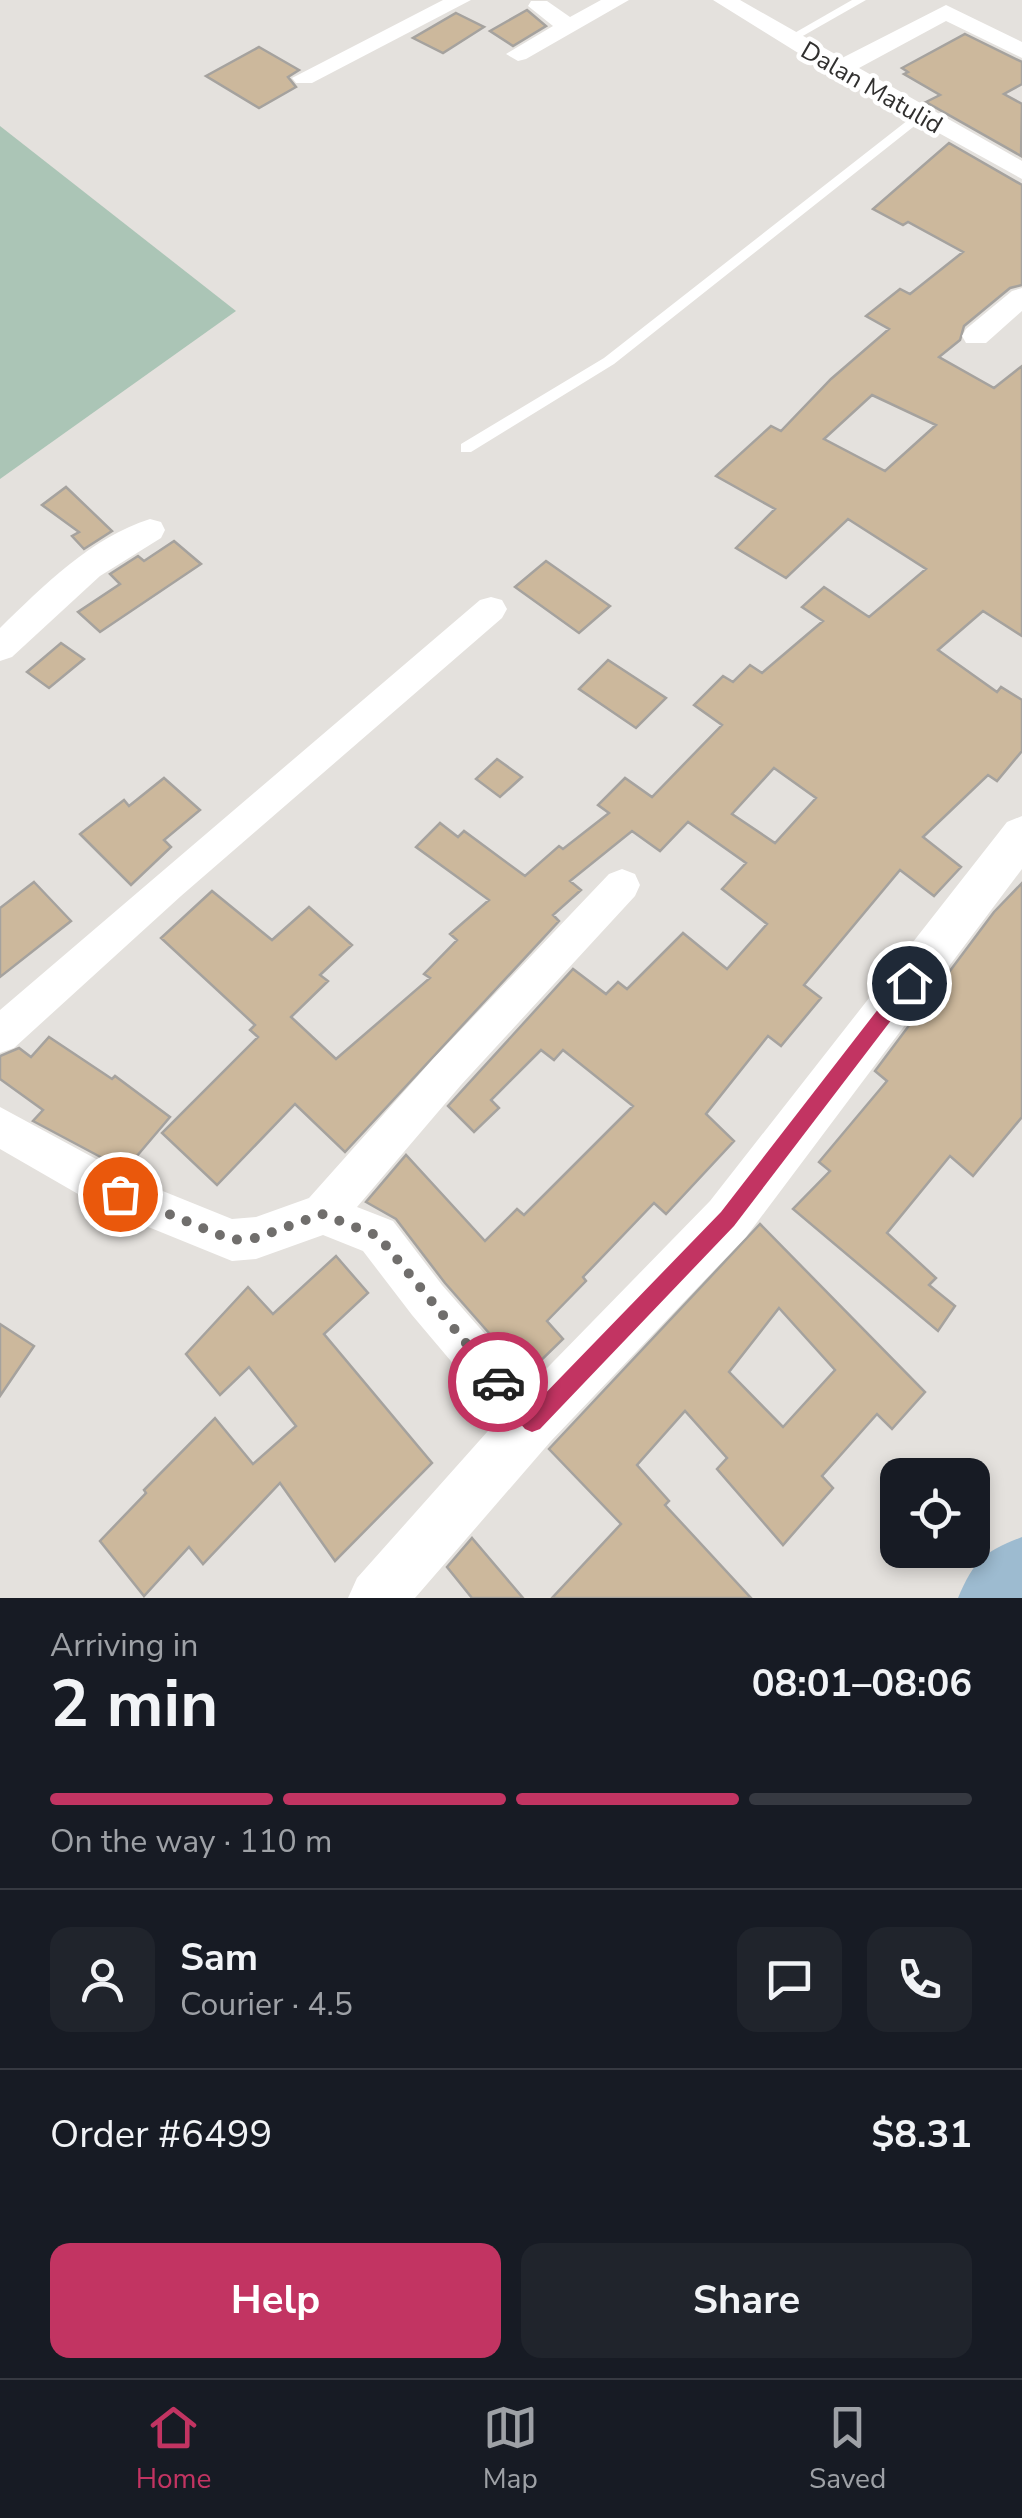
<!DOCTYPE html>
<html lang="en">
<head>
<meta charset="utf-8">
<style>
  body { margin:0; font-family:"Nunito Sans",sans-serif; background:#20242c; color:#f1f3f6; height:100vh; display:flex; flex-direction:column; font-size:38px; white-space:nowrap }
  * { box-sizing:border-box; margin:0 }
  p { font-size:32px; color:#9ea1a6 }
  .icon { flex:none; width:55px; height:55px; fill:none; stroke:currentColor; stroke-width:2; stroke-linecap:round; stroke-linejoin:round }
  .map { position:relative; height:1598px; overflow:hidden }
  .details { display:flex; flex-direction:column; background:#171b24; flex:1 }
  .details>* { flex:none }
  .buttons { position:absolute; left:880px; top:1458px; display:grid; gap:20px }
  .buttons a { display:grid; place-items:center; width:110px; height:110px; border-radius:20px; background:#171b24; box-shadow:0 5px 15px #0003; font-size:50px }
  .pin { position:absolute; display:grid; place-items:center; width:85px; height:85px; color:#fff; margin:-42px; border:5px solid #fff; border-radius:50%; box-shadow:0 2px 10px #0007 }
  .courier { position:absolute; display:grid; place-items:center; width:100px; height:100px; margin:-50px; border:8px solid #c23462; border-radius:50%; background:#fff; color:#222; box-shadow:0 2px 12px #0007 }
  .summary em { font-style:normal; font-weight:700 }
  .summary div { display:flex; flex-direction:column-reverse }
  .summary { display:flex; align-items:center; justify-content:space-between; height:170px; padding:0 50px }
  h1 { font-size:65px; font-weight:700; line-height:75px }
  .bar { display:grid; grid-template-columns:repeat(4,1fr); gap:15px 10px; align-content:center; height:120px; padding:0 50px }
  .bar i { height:12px; border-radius:8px; background:#363941 }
  .bar .on { background:#c23462 }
  .bar p { grid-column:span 4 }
  .line { display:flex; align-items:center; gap:25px; padding:0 50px; border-top:2px solid #363941 }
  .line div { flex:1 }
  .round { display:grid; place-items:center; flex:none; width:105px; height:105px; border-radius:20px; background:#20242c }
  .button { display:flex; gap:20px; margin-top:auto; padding:20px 50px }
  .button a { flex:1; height:115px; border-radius:20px; background:#c23462; color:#fff; font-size:40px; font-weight:700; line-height:115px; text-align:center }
  .button a+a { background:#20242c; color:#f1f3f6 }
  .tab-bar { display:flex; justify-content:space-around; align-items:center; height:140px; border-top:2px solid #363941; background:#171b24; font-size:28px; color:#9ea1a6 }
  .tab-bar a { display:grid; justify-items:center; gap:5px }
  .tab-bar .on { color:#c23462 }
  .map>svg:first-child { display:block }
  .green { fill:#abc5b6 }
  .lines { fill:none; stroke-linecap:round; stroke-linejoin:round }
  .river { fill:#9dbbd0; fill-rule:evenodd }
  .building { fill:#ccb89c; stroke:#a5a29e; stroke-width:2.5; fill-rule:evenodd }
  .service { fill:#fff; fill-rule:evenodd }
  .minor { fill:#fff; fill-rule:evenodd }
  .tertiary { fill:#fff; fill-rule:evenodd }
  .route { fill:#c23462 }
  .done { stroke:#706e6c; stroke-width:10; stroke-dasharray:0 18 }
  .labels { text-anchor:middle; stroke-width:9; stroke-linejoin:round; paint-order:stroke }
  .far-street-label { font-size:25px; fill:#31302f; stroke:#fff }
</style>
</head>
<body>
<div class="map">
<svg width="1022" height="1598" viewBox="0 0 1022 1598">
  <rect width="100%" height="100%" fill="#e4e1dd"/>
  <path class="green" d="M0,126L236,311L0,479Z"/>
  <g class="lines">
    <path class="river" d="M1022,1537V1598H958C974,1560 984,1552 1022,1537Z"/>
  </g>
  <g class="building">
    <path d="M527,10L546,26L513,46L490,31Z"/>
    <path d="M456,13L484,27L443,53L413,38Z"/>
    <path d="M965,34L1022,62V84L1004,94L1022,104L1021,156L926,102L940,95L904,74L908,72L902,68Z"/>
    <path d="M259,47L299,70L288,77L296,87L259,108L206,76Z"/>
    <path d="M949,143L1022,185V285L1010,288L964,326L960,340L939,357L994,388L1022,366V636L983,611L938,650L997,692L1001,687L1022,700V751L997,781L988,775L923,837L961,867L934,896L900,870L804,985L821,998L781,1046L768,1036L706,1114L734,1141L666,1214L654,1203L583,1277L586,1281L547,1321L563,1339L526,1375L445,1283L396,1219L366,1202L406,1155L485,1241L517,1209L524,1215L633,1106L563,1050L554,1060L541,1050L491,1100L499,1108L474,1132L448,1106L573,969L606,994L618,982L627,989L683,933L727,969L767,924L722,889L746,863L688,822L660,851L632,831L570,881L581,890L553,915L559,921L345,1152L295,1104L217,1185L162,1133L258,1037L250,1030L255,1025L161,938L212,891L272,940L309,907L352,945L320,975L328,981L291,1017L336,1059L430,978L424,974L457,940L450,934L489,900L416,847L440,823L458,837L464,831L525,876L559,846L563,849L609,813L598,805L625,778L652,797L722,725L694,705L723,676L733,682L750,665L762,673L823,621L802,607L824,587L869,617L926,569L848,519L786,578L736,548L775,509L716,476L771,426L781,431L831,379L889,329L866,316L900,289L910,294L963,252L908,222L903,225L873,209ZM872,395L936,425L885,471L824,439ZM774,768L816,798L775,843L732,814Z"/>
    <path d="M66,487L112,531L84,549L72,536L79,532L42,505Z"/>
    <path d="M174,541L201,564L100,632L78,612L120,584L110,574L138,556L144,561Z"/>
    <path d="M546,561L610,606L579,633L515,587Z"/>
    <path d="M61,643L84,659L49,688L27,672Z"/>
    <path d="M608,660L666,698L636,728L579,689Z"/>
    <path d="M497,759L522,777L500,797L476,779Z"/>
    <path d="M164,778L200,810L164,840L171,847L131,885L80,834L124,800L129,806Z"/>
    <path d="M34,882L71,921L0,977V908Z"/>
    <path d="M1022,883V1117L973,1176L950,1156L887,1233L936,1278L929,1285L955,1306L938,1331L793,1209L830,1171L819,1162L887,1081L875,1071L994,912Z"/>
    <path d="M49,1037L112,1079L115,1076L170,1117L125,1170L33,1121L43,1110L0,1079V1056L19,1048L31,1057Z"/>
    <path d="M760,1224L925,1392L892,1429L877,1414L822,1476L833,1488L783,1545L717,1469L727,1458L685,1411L637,1465L669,1501L665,1505L751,1598H552L621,1524L549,1449ZM779,1308L835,1370L783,1427L729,1372Z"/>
    <path d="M336,1256L368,1293L324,1334L432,1463L335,1561L280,1483L203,1564L189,1547L144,1596L100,1541L146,1493L144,1490L215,1418L253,1464L296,1426L249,1367L220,1395L186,1354L248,1287L273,1314Z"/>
    <path d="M0,1324L34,1346L0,1396Z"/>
    <path d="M472,1538L523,1598H472L447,1567Z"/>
  </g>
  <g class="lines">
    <g class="service">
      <path d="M852,0H866L794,41L784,39Z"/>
      <path d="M917,113L927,116L614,364L471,452H461V444L604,358Z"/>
    </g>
    <g class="minor">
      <path d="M443,0H471L312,83H296L292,78Z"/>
      <path d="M601,0H629L526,59L518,61L506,54L553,26L528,6L531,1H547L570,17Z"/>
      <path d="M713,0H740L842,58L946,5L1022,42V58L946,21L859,68L1022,161V179L832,74Z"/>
      <path d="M1022,288V311L986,343H966L962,336L966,329L1012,291Z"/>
      <path d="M150,519L161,522L165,530L161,538L100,576L12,657L0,661V628C43,586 92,537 150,519Z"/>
      <path d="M491,597L502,600L507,609L502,618L181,896L14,1048L0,1053V1010L480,600Z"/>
      <path d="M622,869L635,874L640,885L635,896L461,1085L357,1207L393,1221L442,1285L548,1406L554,1422L548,1438L532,1444L516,1438L412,1315L363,1251L323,1235L256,1259L232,1261L104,1209L0,1149V1107L133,1179L232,1219L256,1217L309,1198L433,1059L609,874Z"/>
    </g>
    <path class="tertiary" d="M1022,816V869L746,1237L551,1441L415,1598H348L357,1578L513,1403L710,1201L1007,822Z"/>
  </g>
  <path class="route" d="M909,975L918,983L915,989L734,1226L540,1429L532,1432L525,1429L490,1389L487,1382L490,1374L498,1371L533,1406L721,1212L903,977Z"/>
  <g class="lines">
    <path class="done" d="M120,1194L232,1240L256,1238L322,1214L378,1236L498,1382"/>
  </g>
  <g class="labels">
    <g class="far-street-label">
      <text transform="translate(872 87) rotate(30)" y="9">Dalan Matulid</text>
    </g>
  </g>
</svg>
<div class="buttons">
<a><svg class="icon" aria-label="locate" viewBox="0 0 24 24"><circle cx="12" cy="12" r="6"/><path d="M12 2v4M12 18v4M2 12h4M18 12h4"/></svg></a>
</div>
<div class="pin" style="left:120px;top:1194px;background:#ea580c"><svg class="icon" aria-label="bag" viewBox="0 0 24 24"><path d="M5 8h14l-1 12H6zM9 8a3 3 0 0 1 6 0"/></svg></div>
<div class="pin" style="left:909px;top:983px;background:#1f2937"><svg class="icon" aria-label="home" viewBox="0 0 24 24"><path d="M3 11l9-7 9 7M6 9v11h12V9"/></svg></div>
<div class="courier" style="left:498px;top:1382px"><svg class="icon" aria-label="car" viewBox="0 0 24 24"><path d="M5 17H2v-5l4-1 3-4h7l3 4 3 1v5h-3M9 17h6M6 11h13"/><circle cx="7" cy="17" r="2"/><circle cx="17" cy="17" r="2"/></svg></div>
</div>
<section class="details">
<div class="summary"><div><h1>2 min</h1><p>Arriving in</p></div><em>08:01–08:06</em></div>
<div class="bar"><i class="on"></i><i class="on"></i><i class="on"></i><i></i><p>On the way · 110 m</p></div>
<div class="line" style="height:180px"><a class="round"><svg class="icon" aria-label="person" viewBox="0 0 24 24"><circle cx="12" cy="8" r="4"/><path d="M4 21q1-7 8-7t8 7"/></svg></a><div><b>Sam</b><p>Courier · 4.5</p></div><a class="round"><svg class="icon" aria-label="chat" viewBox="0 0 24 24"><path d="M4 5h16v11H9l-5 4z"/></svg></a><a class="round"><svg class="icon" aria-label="phone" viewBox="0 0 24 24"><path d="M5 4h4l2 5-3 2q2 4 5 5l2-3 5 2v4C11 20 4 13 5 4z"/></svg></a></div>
<div class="line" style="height:130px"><div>Order #6499</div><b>$8.31</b></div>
<div class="button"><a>Help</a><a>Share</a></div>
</section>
<nav class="tab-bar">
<a class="on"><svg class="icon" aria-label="home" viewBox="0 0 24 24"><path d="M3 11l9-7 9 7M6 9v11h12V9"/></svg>Home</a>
<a><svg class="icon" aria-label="map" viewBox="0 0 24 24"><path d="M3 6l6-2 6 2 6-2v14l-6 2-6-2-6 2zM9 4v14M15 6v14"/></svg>Map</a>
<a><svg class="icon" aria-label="saved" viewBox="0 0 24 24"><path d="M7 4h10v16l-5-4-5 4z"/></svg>Saved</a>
</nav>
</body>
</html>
